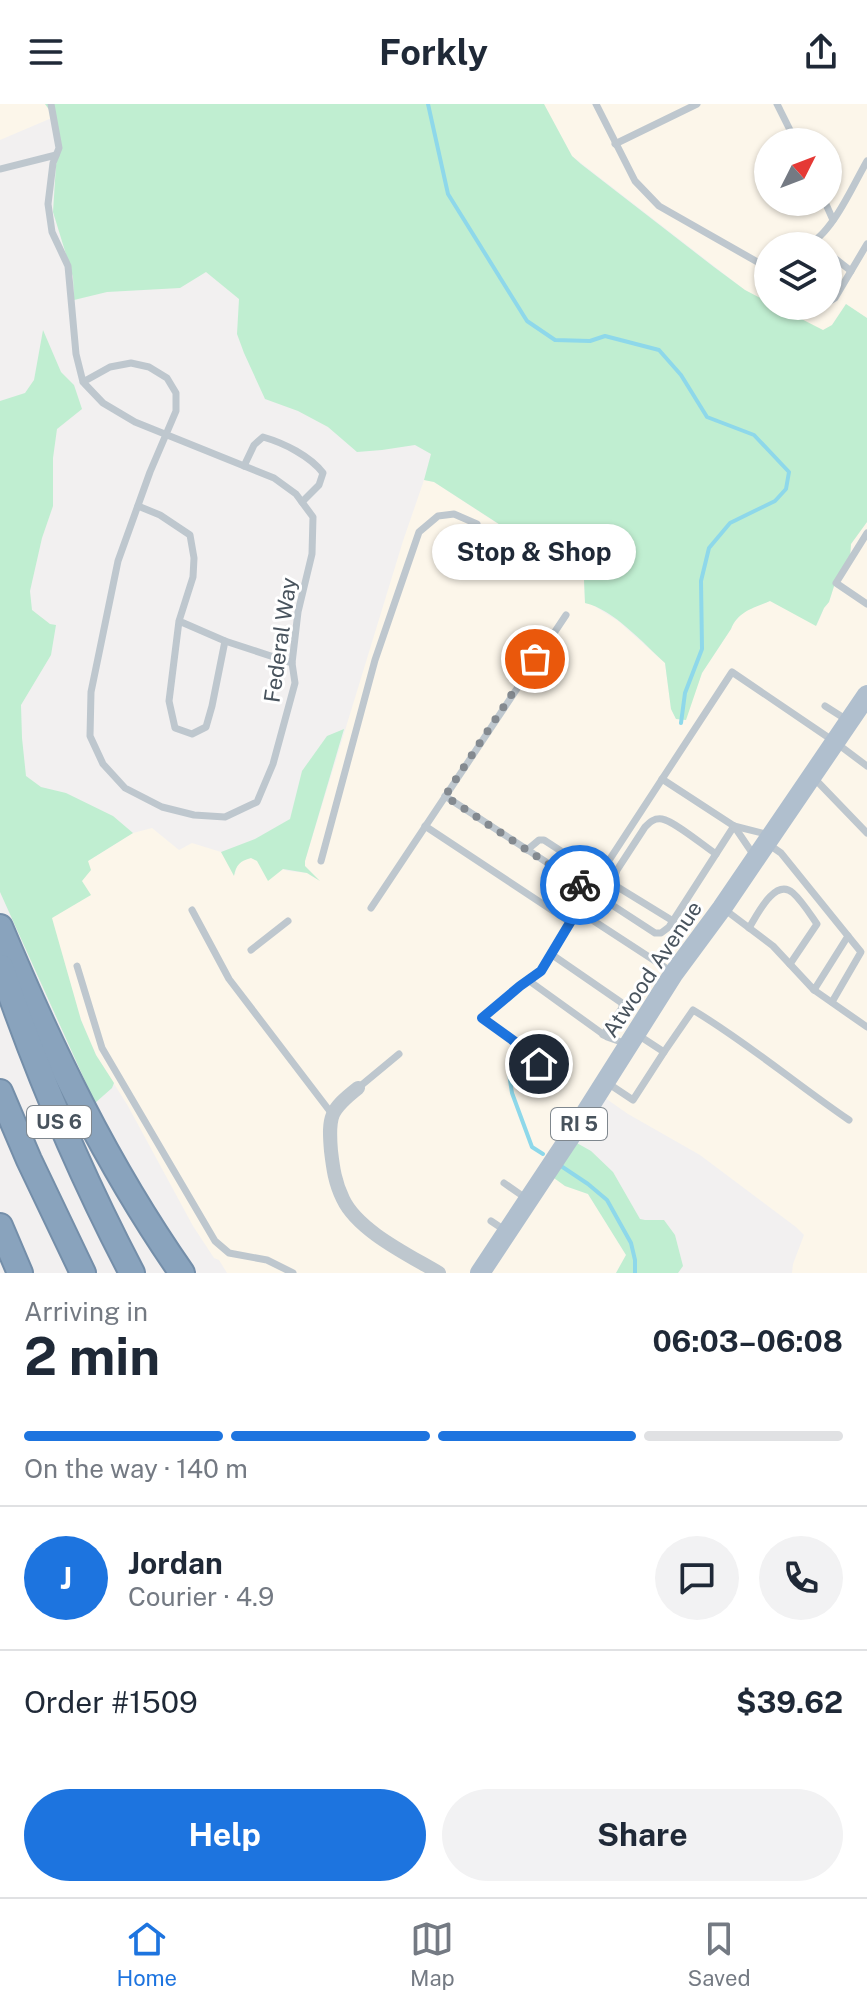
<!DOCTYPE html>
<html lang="en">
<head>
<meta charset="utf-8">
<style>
  body { margin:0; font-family:"Public Sans",sans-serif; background:#f2f2f3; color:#1f2937; height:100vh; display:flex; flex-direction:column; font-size:30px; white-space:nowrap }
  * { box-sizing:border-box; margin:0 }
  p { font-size:26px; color:#747a83 }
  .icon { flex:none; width:44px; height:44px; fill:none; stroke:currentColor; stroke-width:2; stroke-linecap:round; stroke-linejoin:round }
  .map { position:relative; height:1169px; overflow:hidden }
  .side { display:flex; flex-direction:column; background:#fff; flex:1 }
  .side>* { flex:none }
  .needle { width:52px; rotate:48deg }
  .buttons { position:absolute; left:754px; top:24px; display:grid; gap:16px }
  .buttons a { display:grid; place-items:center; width:88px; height:88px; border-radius:50%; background:#fff; box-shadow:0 2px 6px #0004; font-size:40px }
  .pin { position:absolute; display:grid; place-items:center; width:68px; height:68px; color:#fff; margin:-34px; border:4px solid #fff; border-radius:50%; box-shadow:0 2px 8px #0007 }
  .courier { position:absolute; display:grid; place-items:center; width:80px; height:80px; margin:-40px; border:6px solid #1d74df; border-radius:50%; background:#fff; color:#222; box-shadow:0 2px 10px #0007 }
  .bubble { position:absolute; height:56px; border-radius:28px; background:#fff; box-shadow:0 2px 6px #0004; font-size:26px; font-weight:700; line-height:56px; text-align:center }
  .head em { font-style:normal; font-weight:700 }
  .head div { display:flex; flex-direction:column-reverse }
  .head { display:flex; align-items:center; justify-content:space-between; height:136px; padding:0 24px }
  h1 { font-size:52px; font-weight:700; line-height:60px }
  .bar { display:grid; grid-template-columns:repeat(4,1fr); gap:12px 8px; align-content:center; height:96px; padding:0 24px }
  .bar i { height:10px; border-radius:6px; background:#e0e1e3 }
  .bar .active { background:#1d74df }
  .bar p { grid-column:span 4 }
  .line { display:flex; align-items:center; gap:20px; padding:0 24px; border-top:2px solid #e0e1e3 }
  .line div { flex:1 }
  .round { display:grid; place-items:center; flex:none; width:84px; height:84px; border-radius:42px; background:#f2f2f3 }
  .primary-button { display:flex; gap:16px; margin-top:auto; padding:16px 24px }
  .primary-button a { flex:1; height:92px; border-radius:48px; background:#1d74df; color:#fff; font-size:32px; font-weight:700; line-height:92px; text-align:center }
  .primary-button a+a { background:#f2f2f3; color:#1f2937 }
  header { display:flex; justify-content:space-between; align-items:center; height:104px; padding:0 24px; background:#fff; font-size:36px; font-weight:700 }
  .dock { display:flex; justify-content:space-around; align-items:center; height:112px; border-top:2px solid #e0e1e3; background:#fff; font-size:22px; color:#747a83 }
  .dock a { display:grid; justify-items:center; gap:4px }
  .dock .active { color:#1d74df }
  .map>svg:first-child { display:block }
  .commercial { fill:#fcf6ea; fill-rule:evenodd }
  .green { fill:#c0eed1 }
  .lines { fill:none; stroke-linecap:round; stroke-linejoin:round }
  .stream { stroke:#8ed8ea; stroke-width:4 }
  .highway-casing { stroke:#748ea9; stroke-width:28 }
  .lane { stroke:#bec7ce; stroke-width:7 }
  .street { stroke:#bec7ce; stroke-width:14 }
  .primary { stroke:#b0bfce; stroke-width:20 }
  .highway { stroke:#89a3bd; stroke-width:24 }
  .done { stroke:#848a90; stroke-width:8; stroke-dasharray:0 14.4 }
  .route { stroke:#1d74df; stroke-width:10 }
  .labels { text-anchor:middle; stroke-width:6; stroke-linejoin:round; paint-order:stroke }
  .shield { fill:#fff; stroke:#7f878e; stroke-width:2 }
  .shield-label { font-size:20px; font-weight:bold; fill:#48535d }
  .street-label { font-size:22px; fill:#48535d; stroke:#fff }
</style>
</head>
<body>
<header><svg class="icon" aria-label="menu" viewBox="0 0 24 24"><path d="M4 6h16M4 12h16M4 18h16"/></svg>Forkly<svg class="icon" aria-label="share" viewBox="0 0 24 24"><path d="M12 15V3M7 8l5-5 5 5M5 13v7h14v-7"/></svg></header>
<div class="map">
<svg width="867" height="1169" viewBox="0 0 867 1169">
  <rect width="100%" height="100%" fill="#f2f0f0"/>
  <g class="commercial">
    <path d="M0,0H45L54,13L0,36Z"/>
    <path d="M544,0H867V214L846,200L832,221L823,227L776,202H828V142H768V198L745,186L572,52ZM768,38H828V98H768Z"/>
    <path d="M424,376L434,378L584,476L585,499L591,500L618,517L665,559L671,605L676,615L685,616L702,569L731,525L733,520L743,508L770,497L817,521L824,504L829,498L836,476L850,454L851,440L867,418V1169H792L793,1160L804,1131L796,1123L700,1051L628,1010L598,989L548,1065L565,1082L588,1090L626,1151L616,1169H227L219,1156L214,1154L193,1122L128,1002L96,951L81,916L51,814L64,806L82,777L88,757L133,729L152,724L179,746L192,739L221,748L235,771L236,763L242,756L251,754L288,767L307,769L317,775L305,762V757L403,437Z"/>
  </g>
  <g class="green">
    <path d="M45,0H544L572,52L581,60L714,163L745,186L768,198V202H776L823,226L832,221L846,200L867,214V418L851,440L850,454L836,476L829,498L824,504L816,522L770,497C754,504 738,507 731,525L702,569L686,616L676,615L671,605L665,559C644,540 613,505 585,499L584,476L576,470L434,378L424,376L431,350L415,341L382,346L357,348L328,323L298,307L265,295L244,249L237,230L239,195L206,168L180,184L107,188L74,196L73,173L53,108L56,61L61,40L50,7Z"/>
    <path d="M43,226L61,268L74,281L82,305L57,325L53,354V402L42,434L30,487L32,506L50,520L56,521L51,551L21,601L22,634L26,672L41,683L66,689L113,712L133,729L88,757L91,766L82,777L91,791L52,814L81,916L96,951L114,979L112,984L95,999L0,788V297L25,289L34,276Z"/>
    <path d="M344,625L305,757V762L320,777L307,769L283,765L268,777L257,757L251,754C240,757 236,761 234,772L221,748L255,735L290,715L302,667L327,632Z"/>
    <path d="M568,1034L591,1047L613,1068L640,1115L645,1116H664L675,1131L683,1162L678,1169H616L626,1151L588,1090L565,1082L547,1069Z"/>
  </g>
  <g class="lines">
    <g class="stream">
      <path d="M428,0L448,90L527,217L555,236L590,237L605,232L659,246L681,271L707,313L754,331L789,368L786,385L775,397L730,419L709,444L701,477L702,545L685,589L681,619"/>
      <path d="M508,963L512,989L532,1043L543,1050"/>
      <path d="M561,1062L588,1080L607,1096L631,1139L635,1156V1169"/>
    </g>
    <defs>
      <g id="highway">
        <path d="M0,823C51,945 106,1060 182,1169"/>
        <path d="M1,863C37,968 80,1070 132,1169"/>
        <path d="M0,988L29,1056L83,1169"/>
        <path d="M0,1122L20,1169"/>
      </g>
    </defs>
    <use href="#highway" class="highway-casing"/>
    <g class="lane">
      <path d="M51,0L59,44L53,59L48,100L52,128L68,162L76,250L83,278L103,299L135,318L274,374L296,390L313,413L312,450L298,508L292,559L295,579L273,660L257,698L225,713L194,711L162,703L125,684L103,660L90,632L91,588L118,457L150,368L176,307V289L167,274L149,263L131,259L110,263L83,278"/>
      <path d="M596,0L635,77L659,102L768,164"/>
      <path d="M777,0L796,38"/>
      <path d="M615,40L697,0"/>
      <path d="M0,65L56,51"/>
      <path d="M825,98L833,116"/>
      <path d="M806,142C832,131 853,81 867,57"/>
      <path d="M828,149L851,167"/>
      <path d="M828,196L830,197L835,194L867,140"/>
      <path d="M244,362L254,341L263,333C284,339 310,352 323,369L319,381L302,398"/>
      <path d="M138,402L160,411L190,431L194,454L193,473L179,517L169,597L175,624L192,630L206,623L212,602L225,537L179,517"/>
      <path d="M867,429L836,479L867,500"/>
      <path d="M225,537L292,559"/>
      <path d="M825,602L847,616"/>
      <path d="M813,673L867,729"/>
      <path d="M662,675L734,722L770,731"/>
      <path d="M445,692L655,829H661L669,823L734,722"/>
      <path d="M425,722L570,818"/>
      <path d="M734,722L755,753"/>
      <path d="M527,746L539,736H544L564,749L568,757L563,770"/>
      <path d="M321,757L375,556L419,428L438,412L454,410L477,420"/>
      <path d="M371,804L566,511"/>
      <path d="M724,805L773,842L814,886L848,832L781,749L768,740"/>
      <path d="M192,806L229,875L332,1010"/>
      <path d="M577,806L672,868"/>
      <path d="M673,817L616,782L613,777L617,766L645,723C650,718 654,714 662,715C674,717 704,742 716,750"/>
      <path d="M749,824C757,811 775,773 793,789C802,797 810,810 817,820L790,860"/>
      <path d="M251,846L288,817"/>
      <path d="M551,850L622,899V904L603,931"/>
      <path d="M77,862L102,944L215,1137L229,1149L267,1156L293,1169"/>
      <path d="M528,876L607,933L627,940"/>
      <path d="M814,886L867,923"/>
      <path d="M832,898L861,848L848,832"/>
      <path d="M638,931L664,948L693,906C748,939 796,980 849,1016"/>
      <path d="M539,960L525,945L482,914L520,882L541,867L589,787L732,568L835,638L867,662"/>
      <path d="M606,978L633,996L664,948"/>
      <path d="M358,984L399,950"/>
      <path d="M504,1079L527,1095"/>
      <path d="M491,1117L506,1127"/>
    </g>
    <path class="street" d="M358,984C330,1006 328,1012 331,1047C333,1064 335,1079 343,1095C358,1127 409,1151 439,1169"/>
    <path class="primary" d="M480,1169L576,1024L674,869L722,804L867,591"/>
    <use href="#highway" class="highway"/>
  </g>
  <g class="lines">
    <path class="done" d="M535,555L445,692L580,781"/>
    <path class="route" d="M539,960L525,945L482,914L520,882L541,867L589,787L580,781"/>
  </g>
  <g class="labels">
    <g class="shield">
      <rect x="27" y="1002" width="64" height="32" rx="6"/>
      <rect x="551" y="1004" width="56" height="32" rx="6"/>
    </g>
    <g class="shield-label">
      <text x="59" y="1025">US 6</text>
      <text x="579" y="1027">RI 5</text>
    </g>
    <g class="street-label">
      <text transform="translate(280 536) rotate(-82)" y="8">Federal Way</text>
      <text transform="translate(652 865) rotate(-56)" y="8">Atwood Avenue</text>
    </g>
  </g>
</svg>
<div class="buttons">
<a><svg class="needle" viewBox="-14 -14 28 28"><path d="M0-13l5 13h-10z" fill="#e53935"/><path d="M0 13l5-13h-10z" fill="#747a83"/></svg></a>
<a><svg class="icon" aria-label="layers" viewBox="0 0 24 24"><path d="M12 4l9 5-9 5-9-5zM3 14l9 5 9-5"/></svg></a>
</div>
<div class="pin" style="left:535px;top:555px;background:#ea580c"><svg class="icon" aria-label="bag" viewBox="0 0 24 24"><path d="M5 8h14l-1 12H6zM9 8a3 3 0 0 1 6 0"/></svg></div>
<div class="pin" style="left:539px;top:960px;background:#1f2937"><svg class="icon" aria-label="home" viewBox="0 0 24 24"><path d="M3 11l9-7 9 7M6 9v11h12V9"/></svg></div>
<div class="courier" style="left:580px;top:781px"><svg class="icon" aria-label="bike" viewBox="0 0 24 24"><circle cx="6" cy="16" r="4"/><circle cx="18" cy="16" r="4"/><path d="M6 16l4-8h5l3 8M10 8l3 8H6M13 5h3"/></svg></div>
<div class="bubble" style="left:432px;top:420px;width:204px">Stop &amp; Shop</div>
</div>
<section class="side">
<div class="head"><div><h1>2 min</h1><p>Arriving in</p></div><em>06:03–06:08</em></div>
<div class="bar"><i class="active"></i><i class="active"></i><i class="active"></i><i></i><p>On the way · 140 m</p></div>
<div class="line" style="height:144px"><b class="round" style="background:#1d74df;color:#fff">J</b><div><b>Jordan</b><p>Courier · 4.9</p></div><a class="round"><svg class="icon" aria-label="chat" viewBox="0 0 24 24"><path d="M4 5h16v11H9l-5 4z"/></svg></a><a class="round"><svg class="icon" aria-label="phone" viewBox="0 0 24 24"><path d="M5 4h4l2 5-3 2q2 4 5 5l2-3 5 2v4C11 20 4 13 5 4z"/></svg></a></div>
<div class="line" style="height:104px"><div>Order #1509</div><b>$39.62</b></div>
<div class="primary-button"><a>Help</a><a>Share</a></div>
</section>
<nav class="dock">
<a class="active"><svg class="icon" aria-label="home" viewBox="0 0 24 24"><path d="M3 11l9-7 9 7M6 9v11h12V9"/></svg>Home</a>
<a><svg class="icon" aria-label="map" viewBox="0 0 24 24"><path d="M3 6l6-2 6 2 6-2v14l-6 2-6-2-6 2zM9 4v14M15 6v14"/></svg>Map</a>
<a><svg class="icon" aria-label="saved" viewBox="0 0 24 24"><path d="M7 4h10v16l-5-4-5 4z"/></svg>Saved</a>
</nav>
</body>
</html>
